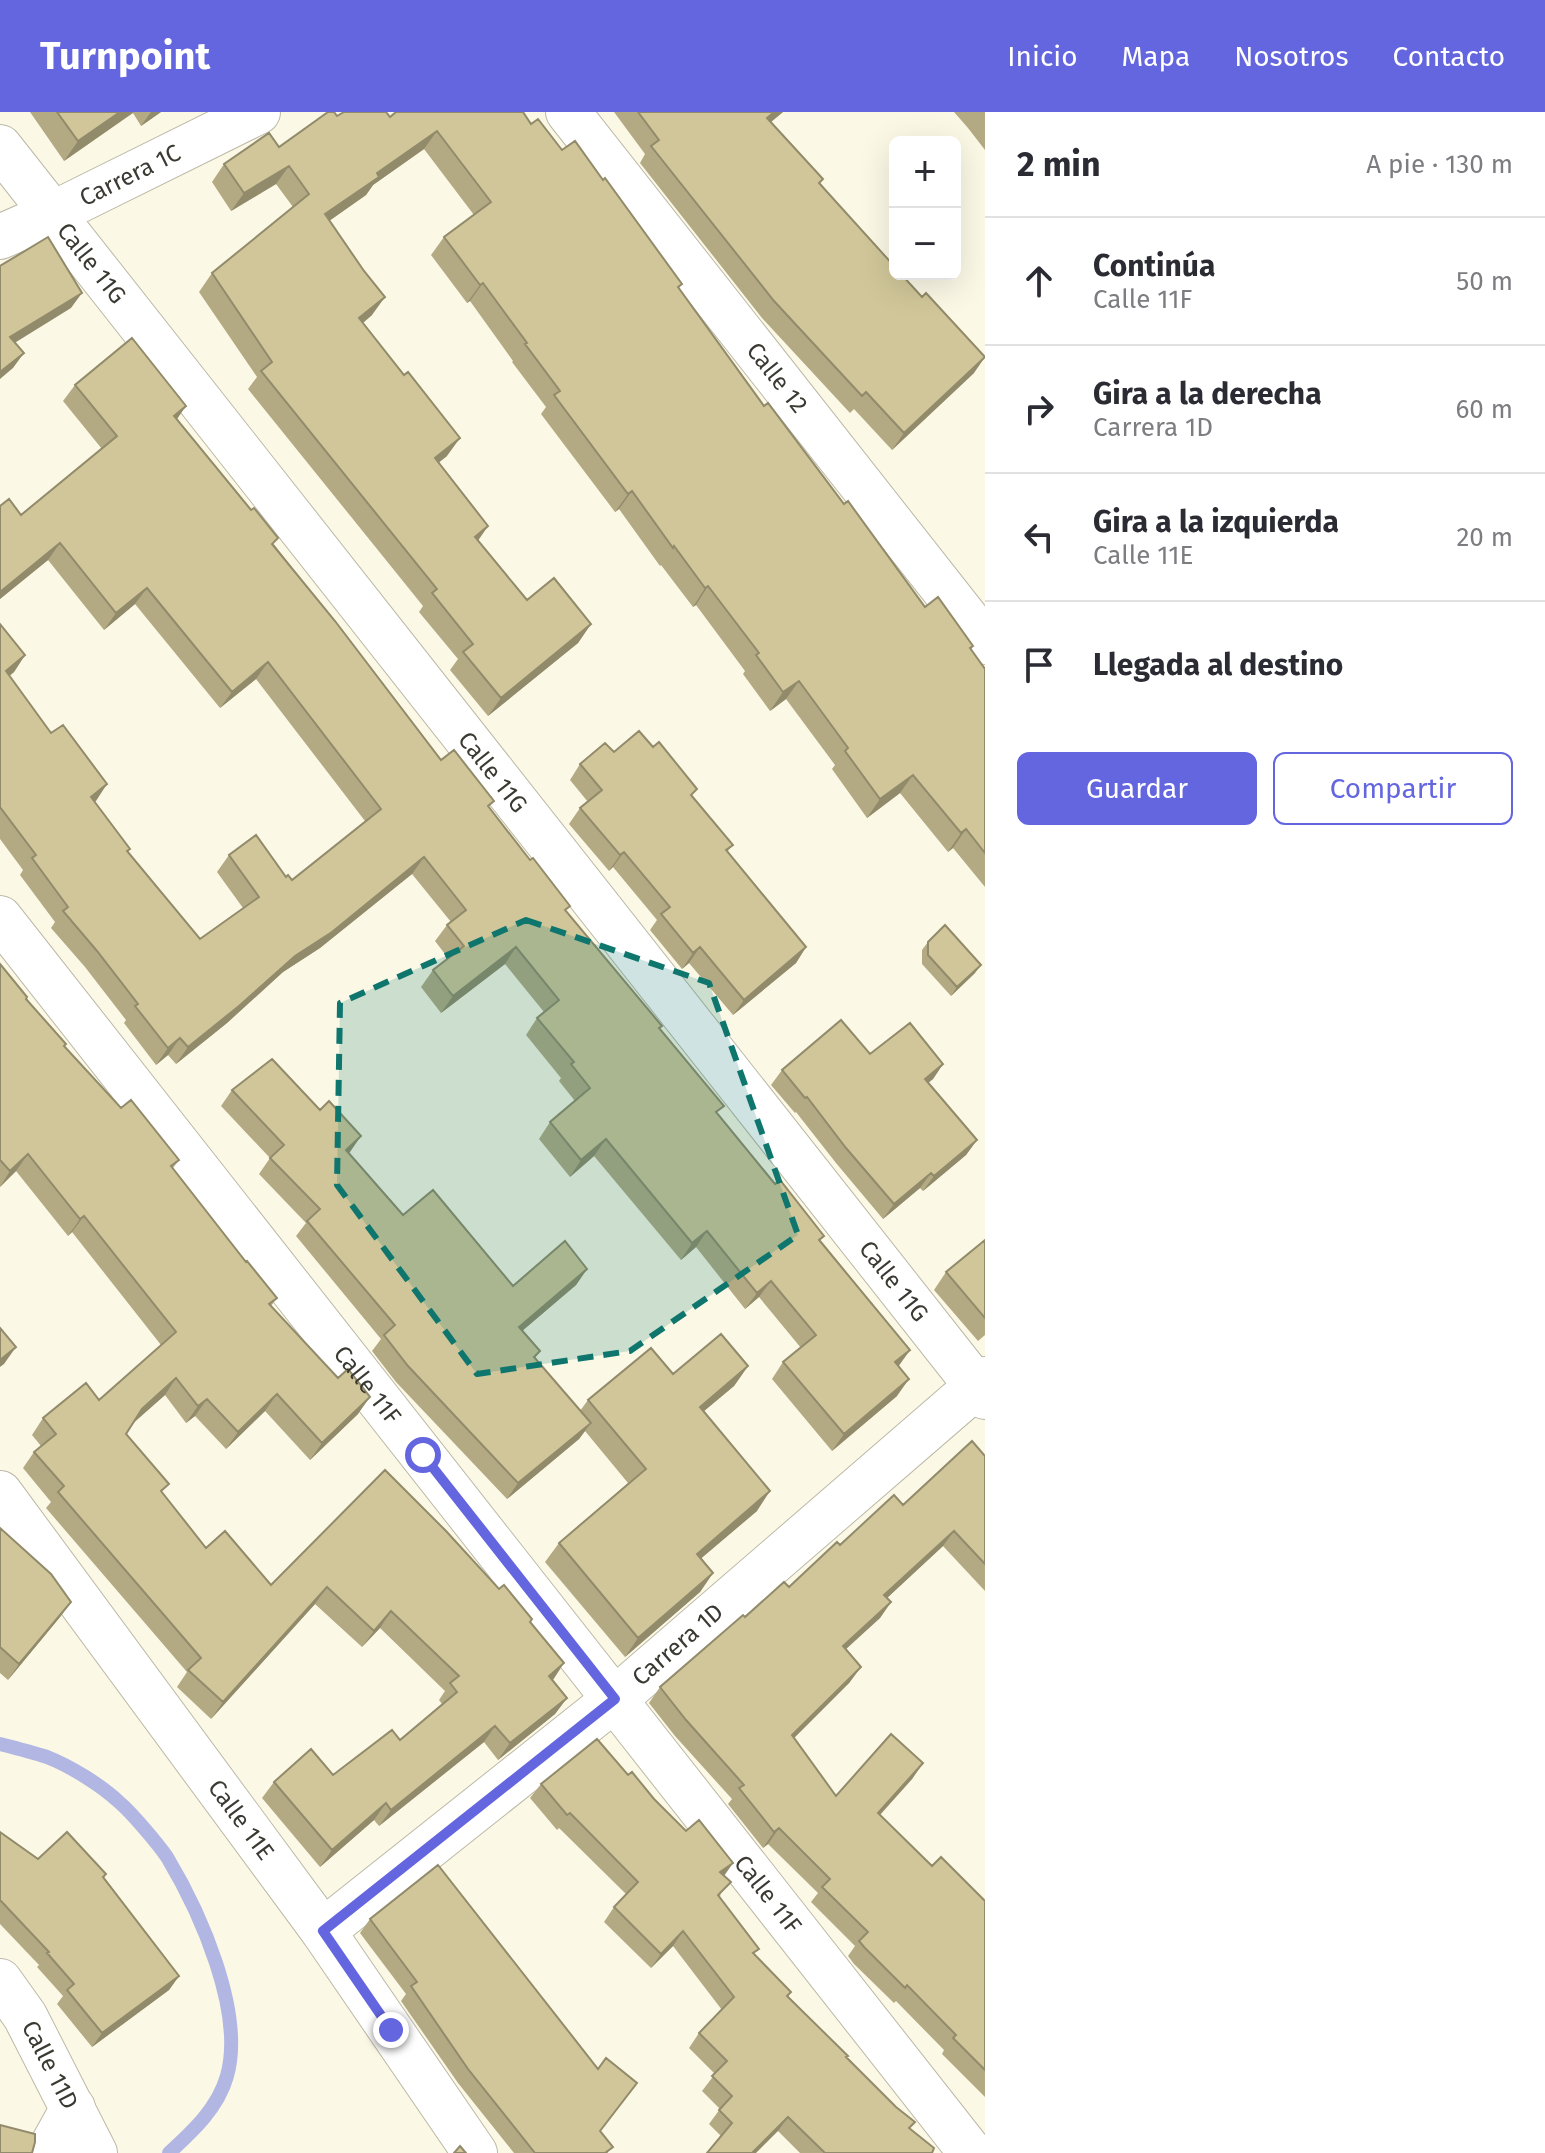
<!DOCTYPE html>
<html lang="es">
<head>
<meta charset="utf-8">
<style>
  body { margin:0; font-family:"Fira Sans",sans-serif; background:#f2f2f3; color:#2b2b33 }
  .controls { position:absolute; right:24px; top:24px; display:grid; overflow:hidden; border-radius:12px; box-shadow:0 8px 32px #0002 }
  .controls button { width:72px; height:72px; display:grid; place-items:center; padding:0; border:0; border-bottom:2px solid #e1e1e2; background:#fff; color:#2b2b33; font:40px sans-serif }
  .stop { position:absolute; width:24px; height:24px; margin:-18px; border:6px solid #6466df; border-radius:50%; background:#fff }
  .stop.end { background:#6466df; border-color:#fff; box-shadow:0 2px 8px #0008 }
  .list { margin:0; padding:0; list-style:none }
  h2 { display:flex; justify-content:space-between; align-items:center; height:104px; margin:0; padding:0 32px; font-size:34px }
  h2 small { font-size:26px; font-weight:400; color:#7c7c81 }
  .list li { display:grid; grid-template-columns:52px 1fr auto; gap:24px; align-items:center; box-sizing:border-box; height:128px; padding:0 32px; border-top:2px solid #e1e1e2 }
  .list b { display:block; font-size:30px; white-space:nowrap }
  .list p { margin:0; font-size:26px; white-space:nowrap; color:#7c7c81 }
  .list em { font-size:26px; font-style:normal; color:#7c7c81 }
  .actions { display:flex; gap:16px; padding:24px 32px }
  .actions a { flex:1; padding:18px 0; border:2px solid #6466df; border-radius:12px; text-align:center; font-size:28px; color:#6466df }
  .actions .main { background:#6466df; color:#fff }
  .icon { flex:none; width:44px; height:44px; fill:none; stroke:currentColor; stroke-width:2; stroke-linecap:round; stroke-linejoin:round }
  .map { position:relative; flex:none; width:985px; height:2041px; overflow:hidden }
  header { display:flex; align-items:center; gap:48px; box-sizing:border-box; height:112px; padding:0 40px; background:#6466df; color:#fff }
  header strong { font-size:38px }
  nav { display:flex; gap:44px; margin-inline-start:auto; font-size:28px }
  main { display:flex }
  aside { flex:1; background:#fff }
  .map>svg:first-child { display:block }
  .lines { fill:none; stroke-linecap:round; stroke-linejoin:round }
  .stream { stroke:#b1b7e2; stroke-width:14 }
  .street-casing { stroke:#bcb9a7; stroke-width:46 }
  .secondary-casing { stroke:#bcb9a7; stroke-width:46 }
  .street { stroke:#fff; stroke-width:44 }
  .secondary { stroke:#fff; stroke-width:44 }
  .wall { fill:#b3aa84 }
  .shaded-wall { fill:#928b6b }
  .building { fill:#d0c699; stroke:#928b6b; stroke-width:2 }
  .route { stroke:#6466df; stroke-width:10 }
  .marked { fill:#0f766e; fill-opacity:0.2; stroke:#0f766e; stroke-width:6; stroke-dasharray:16 10; stroke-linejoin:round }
  .labels { text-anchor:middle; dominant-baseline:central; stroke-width:8; stroke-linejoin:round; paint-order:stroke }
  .street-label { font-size:24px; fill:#3a3932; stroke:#fff }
</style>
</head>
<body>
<header>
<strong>Turnpoint</strong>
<nav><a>Inicio</a><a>Mapa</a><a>Nosotros</a><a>Contacto</a></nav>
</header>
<main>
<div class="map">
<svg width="985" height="2041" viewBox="0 0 985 2041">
  <rect width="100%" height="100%" fill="#fcf8e6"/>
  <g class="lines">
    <path class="stream" d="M0,1632C16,1636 32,1640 47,1645C70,1654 101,1673 119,1690C132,1701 158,1732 167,1745C200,1800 245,1900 227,1964C218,1996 193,2019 169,2041"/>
    <g class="street-casing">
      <g id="street">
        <path id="s1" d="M0,35L985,1285"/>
        <path id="s2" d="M0,125L52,102L258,0"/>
        <path id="s3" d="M0,806L971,2041"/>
        <path id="s4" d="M0,1381L323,1819L475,2041"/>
        <path id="s5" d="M323,1819L615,1587L985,1267"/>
        <path id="s6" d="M0,1869L25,1904L95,2041"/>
        <path d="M48,2041L73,1996"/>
      </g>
    </g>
    <g class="secondary-casing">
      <g id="secondary">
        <path id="s7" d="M568,0L985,530"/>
      </g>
    </g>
    <use href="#street" class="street"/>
    <use href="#secondary" class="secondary"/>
  </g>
  <path class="wall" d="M30,0H161L141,14L133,1L64,49Z
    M614,0H783L771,10L974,261L892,338L854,297L850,301L762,206L640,51L645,42Z
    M954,0H985V38L968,16Z
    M337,4L390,5L531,12L562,38L603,68L682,172L679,176L764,294L844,392L925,495L973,534L971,538L985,557V775L953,736L948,740L900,681L867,706L832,657L835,653L786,587L770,599L743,562L745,559L696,493L693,495L661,453L660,454L619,397L615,400L541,302L546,295L512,250L513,249L470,189L467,191L431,143L444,125L474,103L424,37L373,73L366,83L329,109L372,203L363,211L447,344L439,350L488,414L478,429L527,488L591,512L578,531L488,604L450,558L458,547L419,500L423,494L248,277L257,265L199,180L212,161L293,95L276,72L231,99L212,70L224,52L279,35Z
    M75,273L177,307L441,648L490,696L566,799L662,914L660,917L718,1002L910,1238L898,1254L897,1284L832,1339L772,1267L783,1250L801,1236L759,1185L745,1197L696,1135L681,1148L594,1044L570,1065L539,1027L550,1010L575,989L559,969L561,966L526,923L537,906L544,900L505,852L441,901L421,875L433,858L448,846L435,829L447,813L451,810L412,762L320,836L283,860L227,911L176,952L168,943L156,953L124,911L126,908L85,855L51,816L55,810L20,763L23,758L0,727V512L25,543L14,560L9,564L95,690L130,737L128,740L200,827L243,796L217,760L229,743L292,768L365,709L256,567L220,596L135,492L104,518L48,448L0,487V394L21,403L102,337L63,289Z
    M614,640L692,684L733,733L727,740L806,835L796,851L733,903L689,851L682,857L650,818L657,808L613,755L609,759L569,712L580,696L588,690L570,668L580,652Z
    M928,830L975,861L951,884L922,852V838Z
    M0,852L64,935L121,996L179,1048L173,1056L246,1150L277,1186L271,1194L358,1302L310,1348L265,1299L226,1337L195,1304L186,1311L165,1283L133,1311L126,1322L163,1381L206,1436L271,1473L499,1477L530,1510L553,1568L567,1586L555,1602L498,1648L484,1630L379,1714L374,1708L320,1755L262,1686L274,1670L333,1663L400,1628L442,1592L439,1588L445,1579L380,1516L362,1535L315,1492L211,1607L177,1575L187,1560L46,1396L51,1390L23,1356L34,1340L41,1334L32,1323L43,1306L99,1288L161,1233L72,1120L68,1124L16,1059L0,1075Z
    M870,942L943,952L933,967L928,971L977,1028L966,1043L923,1079L920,1076L883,1107L836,1051L796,1000L795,1001L771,973L782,958Z
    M232,978L348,1041L403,1103L513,1174L587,1157L576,1173L522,1219L540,1239L535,1246L580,1299L588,1288L673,1262L748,1254L734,1274L704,1299L757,1399L701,1446L713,1461L700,1480L625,1545L545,1450L559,1431L628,1371L585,1319L579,1327L507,1387L396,1270L372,1239L381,1227L296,1124L306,1111L259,1062L270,1046L221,994Z
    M985,1128V1223L978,1229L934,1178L946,1160Z
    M985,1344V1479L943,1434L887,1486L891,1490L880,1506L845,1537L850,1570L794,1626L836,1684L923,1651L912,1667L880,1703L932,1754L985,1789V1985L942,1942L944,1938L896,1889L894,1891L854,1852L848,1844L855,1834L811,1790L818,1781L768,1732L763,1736L728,1692L732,1687L675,1624L649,1591L660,1575L745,1505L789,1475L840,1433L903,1393Z
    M0,1416L71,1490L60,1505L8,1568L0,1561Z
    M628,1663L686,1719L733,1751L724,1764L720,1785L755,1843L791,1880L788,1884L847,1945L932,2041H800L778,2019L721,2024L709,2012L720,1997L702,1979L715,1962L689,1936L699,1921L722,1898L673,1834L651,1856L604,1810L614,1795L626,1782L559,1716L557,1718L530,1686L541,1672Z
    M0,1720L38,1747L104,1765L179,1864L169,1878L92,1935L57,1892L63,1884L37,1855L39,1853L0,1812Z
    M370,1807L598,1957L637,1971L600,2019L608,2041H514L458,1971L401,1889L406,1882L360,1821Z"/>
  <path class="shaded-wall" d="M120,0H134L64,49L78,29Z
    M151,0H161L141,14Z
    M774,0H783L755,23L767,6Z
    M437,19L424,37L373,73L366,83L312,121L325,102L377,61Z
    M289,54L276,72L231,99L244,81Z
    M483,171L470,189L467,191L480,173Z
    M82,181L71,196L0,240L10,225Z
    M385,185L372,203L346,225L359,206Z
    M24,241L13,256L0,267V260Z
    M985,245L974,261L892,338L904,321Z
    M186,294L175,310L174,304Z
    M460,326L447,344L422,364L435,346Z
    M632,379L619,397L615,400L628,382Z
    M488,414L475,432V425Z
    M60,431L48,448L0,487V480Z
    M708,474L696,493L693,495L705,476Z
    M147,476L135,492L104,518L116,501Z
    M591,512L578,531L488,604L501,586Z
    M25,543L14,560L0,572L6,559Z
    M268,550L256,567L220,596L232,580Z
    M799,569L786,587L770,599L783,580Z
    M913,663L900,681L867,706L880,687Z
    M107,672L96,689L79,701L91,685Z
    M966,717L953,736L948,740L961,721Z
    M624,740L613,755L609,759L620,743Z
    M424,745L412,762L320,836L283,860L227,911L176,952L188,935L295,844Z
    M516,835L505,852L441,901L453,884Z
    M700,835L689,851L682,857L693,841Z
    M806,835L796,851L733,903L744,888Z
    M981,853L975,861L951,884L957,875Z
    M180,926L168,943L156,953L168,936Z
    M943,952L933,967L914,982L925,967Z
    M361,1024L350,1040L335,1054L346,1038Z
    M606,1027L594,1044L570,1065L581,1048Z
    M977,1028L966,1043L923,1079L934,1064Z
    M28,1042L16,1059L0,1075L10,1059Z
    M931,1061L920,1076L883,1107L894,1092Z
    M84,1104L72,1120L68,1124L80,1107Z
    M707,1119L696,1135L681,1148L692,1131Z
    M587,1157L576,1173L508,1231L519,1215Z
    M771,1169L759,1185L745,1197L757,1181Z
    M16,1235L4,1252L0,1255V1248Z
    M910,1238L898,1255L895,1250Z
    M748,1254L734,1274L686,1314L700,1295Z
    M176,1266L165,1283L130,1314L142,1297Z
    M909,1267L897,1284L832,1339L844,1322Z
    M277,1282L265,1299L226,1337L238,1320Z
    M370,1285L358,1302L310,1348L322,1331Z
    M207,1287L195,1304L186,1311L198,1294Z
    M591,1311L579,1327L507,1387L518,1371Z
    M770,1379L757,1399L684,1461L697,1442Z
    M954,1419L943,1434L873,1499L884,1483Z
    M713,1461L700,1480L625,1545L638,1526Z
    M327,1475L315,1492L211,1607L223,1590Z
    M71,1490L60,1505L8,1568L19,1552Z
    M891,1490L880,1506L832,1550L843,1534Z
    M391,1499L380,1516L362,1535L374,1519Z
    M564,1551L553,1568L549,1564Z
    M861,1555L850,1570L781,1639L792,1623Z
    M567,1586L555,1602L498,1648L510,1631Z
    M495,1614L484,1630L379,1714L391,1698Z
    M923,1651L912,1667L867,1717L878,1701Z
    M386,1691L374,1708L320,1755L332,1738Z
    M779,1716L768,1732L763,1736L774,1720Z
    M733,1751L723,1765L720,1760Z
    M683,1819L673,1834L651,1856L661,1842Z
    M179,1864L169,1878L92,1935L102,1921Z
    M788,2005L778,2019L756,2041H752Z"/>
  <path class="building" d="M57,0H120L78,29Z
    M328,0H334L337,4L344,0H386L390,5L396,0H523L531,12L538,7L562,38L575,29L603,68L605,66L682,172L678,175L764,294L768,291L844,392L848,389L925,495L938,485L973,534L970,536L985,557V741L966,717L961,721L913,663L880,687L845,639L848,636L799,569L783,580L756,543L759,541L708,474L705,476L674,434L673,436L632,379L628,382L554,283L560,279L525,232L527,231L483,171L480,173L444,125L491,90L437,19L377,61L379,65L325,102L364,159L385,185L359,206L404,263L408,260L460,326L435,346L488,414L475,425L527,488L554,466L591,512L501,586L463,540L473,532L432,481L437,477L261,259L272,250L212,161L309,82L289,54L244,81L224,52L269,21L279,35Z
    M638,0H774L767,6L823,67L819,71L895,155V162H901L922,185L926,181L985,245L904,321L866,280L862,284L774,189L651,34L659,28Z
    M48,125L82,181L10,225L24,241L0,260V154Z
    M132,226L186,294L174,304L251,398L254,396L278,426L272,432L335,509L441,648L454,638L494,689L488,694L530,748L533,746L570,794L565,798L662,914L659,916L724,994L716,1000L775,1072L780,1068L824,1124L819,1128L910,1238L895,1250L909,1267L844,1322L783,1250L816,1223L771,1169L757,1181L707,1119L692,1131L606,1027L581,1048L550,1010L590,976L571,952L574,950L537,906L559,888L516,835L453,884L433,858L464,834L447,813L466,798L424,745L332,820L295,844L239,894L188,935L180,926L168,936L135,894L138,892L97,839L63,799L68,795L32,746L36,743L0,695V512L25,543L6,559L51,621L63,613L107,672L91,685L130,737L127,739L200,827L259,785L229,743L256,723L286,765L288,763L292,768L381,697L268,550L232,580L147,476L116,501L60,431L0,480V394L9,387L21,403L117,324L75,273Z
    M639,619L653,635L659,630L697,677L691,683L733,733L726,738L806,835L744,888L700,835L693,841L661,802L670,795L624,740L620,743L580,696L602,678L580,652L605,631L614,640Z
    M945,813L981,853L957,875L928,843V830Z
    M0,852L27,885L26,887L66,932L64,934L121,996L131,988L179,1048L171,1054L246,1150L247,1149L277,1186L269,1192L338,1266L348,1257L370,1285L322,1331L277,1282L238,1320L207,1287L198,1294L176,1266L142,1297L126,1322L169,1372L161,1379L206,1436L225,1419L271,1473L385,1358L446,1419L499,1477L504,1473L532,1507L530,1510L564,1551L549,1564L567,1586L510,1631L495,1614L391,1698L386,1691L332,1738L274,1670L311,1637L333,1663L392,1618L400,1628L457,1580L450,1571L459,1564L391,1499L374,1519L327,1475L223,1590L188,1558L201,1546L58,1380L64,1374L34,1340L56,1322L43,1306L86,1271L99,1288L176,1220L84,1104L80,1107L28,1042L10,1059L0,1048Z
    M841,908L870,942L910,911L943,952L925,967L977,1028L934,1064L931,1061L894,1092L846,1036L807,985L805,986L782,958Z
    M272,947L320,998L329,989L361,1024L346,1038L403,1103L433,1078L513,1174L565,1129L587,1157L519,1215L540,1239L534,1245L591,1311L518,1371L408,1254L384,1223L395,1213L307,1109L320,1097L270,1046L284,1033L232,978Z
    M985,1128V1206L946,1160Z
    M0,1216L16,1235L0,1248Z
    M721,1222L748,1254L700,1295L770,1379L697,1442L713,1461L638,1526L559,1431L646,1357L588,1288L651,1236L673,1262Z
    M972,1329L985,1344V1452L954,1419L884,1483L891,1490L843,1534L861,1555L792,1623L836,1684L891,1622L923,1651L878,1701L932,1754L941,1745L985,1789V1958L953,1926L956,1923L907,1873L905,1876L865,1836L859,1829L868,1820L822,1775L830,1767L779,1716L774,1720L739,1676L744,1673L686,1608L660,1575L743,1503L745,1505L784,1470L789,1475L837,1430L840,1433L894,1383L903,1393Z
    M0,1416L51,1462L71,1490L19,1552L0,1535Z
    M597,1627L628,1663L632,1660L654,1687L686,1719L699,1708L733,1751L720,1760L731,1770L718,1783L759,1837L753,1841L791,1880L787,1884L848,1944L846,1945L896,1995L915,2010L909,2016L934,2036L932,2041H825L788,2005L752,2041H707L732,2011L719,1998L732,1984L712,1964L727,1949L699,1921L734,1885L683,1819L661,1842L614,1795L638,1770L570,1701L567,1703L541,1672Z
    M0,1720L38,1747L67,1720L106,1762L103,1765L179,1864L102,1921L67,1878L74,1872L47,1841L49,1840L0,1788Z
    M438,1753L598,1957L606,1946L637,1971L600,2019L613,2035L605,2041H535L468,1957L411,1874L417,1870L370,1807Z
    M0,2013L35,2022V2030L32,2041H0Z
    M460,2034L466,2041H454Z"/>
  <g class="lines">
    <path class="route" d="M391,1918L323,1819L615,1587L423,1343"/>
  </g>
  <path class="marked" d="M526,808L709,871L798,1123L630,1239L477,1262L337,1073L340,891Z"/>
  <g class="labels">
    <g class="street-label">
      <text stroke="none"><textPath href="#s2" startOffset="144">Carrera 1C</textPath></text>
      <text stroke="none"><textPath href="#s1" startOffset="148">Calle 11G</textPath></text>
      <text stroke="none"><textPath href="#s7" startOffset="338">Calle 12</textPath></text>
      <text stroke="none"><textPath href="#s1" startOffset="796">Calle 11G</textPath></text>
      <text stroke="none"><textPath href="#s1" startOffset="1444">Calle 11G</textPath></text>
      <text stroke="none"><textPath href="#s3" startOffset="594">Calle 11F</textPath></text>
      <text stroke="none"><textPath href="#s5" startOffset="456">Carrera 1D</textPath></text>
      <text stroke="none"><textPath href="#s4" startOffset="406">Calle 11E</textPath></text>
      <text stroke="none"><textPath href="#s3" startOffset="1242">Calle 11F</textPath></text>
      <text stroke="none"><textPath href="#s6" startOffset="98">Calle 11D</textPath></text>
    </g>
  </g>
</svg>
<div class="controls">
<button>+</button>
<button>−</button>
</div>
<div class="stop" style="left:423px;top:1343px"></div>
<div class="stop end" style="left:391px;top:1918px"></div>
</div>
<aside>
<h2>2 min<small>A pie · 130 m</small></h2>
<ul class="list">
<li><svg class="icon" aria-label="ahead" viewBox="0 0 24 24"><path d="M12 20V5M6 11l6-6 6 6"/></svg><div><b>Continúa</b><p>Calle 11F</p></div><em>50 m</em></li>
<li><svg class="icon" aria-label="right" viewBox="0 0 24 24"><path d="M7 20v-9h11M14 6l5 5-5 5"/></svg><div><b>Gira a la derecha</b><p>Carrera 1D</p></div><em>60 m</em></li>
<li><svg class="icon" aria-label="left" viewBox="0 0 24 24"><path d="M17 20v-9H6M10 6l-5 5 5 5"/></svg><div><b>Gira a la izquierda</b><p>Calle 11E</p></div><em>20 m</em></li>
<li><svg class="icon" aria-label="arrive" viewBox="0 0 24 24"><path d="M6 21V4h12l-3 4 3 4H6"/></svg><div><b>Llegada al destino</b></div></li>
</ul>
<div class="actions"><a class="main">Guardar</a><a>Compartir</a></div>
</aside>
</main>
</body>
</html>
